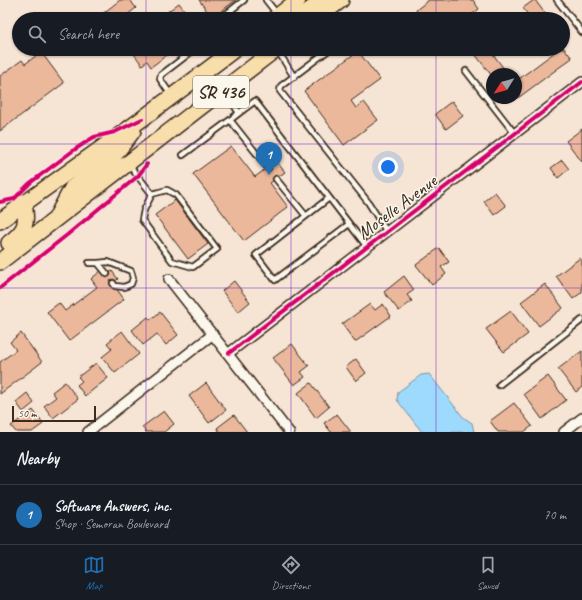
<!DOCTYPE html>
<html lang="en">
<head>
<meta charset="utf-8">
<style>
  body { margin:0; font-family:Caveat,sans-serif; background:#242831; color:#f1f3f6 }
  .compass { position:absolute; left:486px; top:68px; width:36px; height:36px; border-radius:50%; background:#171b24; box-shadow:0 1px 3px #0004; rotate:233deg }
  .scale { position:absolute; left:12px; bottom:10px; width:84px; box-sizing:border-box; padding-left:4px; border:2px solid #3b2a1e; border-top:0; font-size:11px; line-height:14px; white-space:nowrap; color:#3b2a1e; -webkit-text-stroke:3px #fbf7ec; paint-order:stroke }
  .you { position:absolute; left:388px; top:167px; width:14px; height:14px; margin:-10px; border:3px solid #fff; border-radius:50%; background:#1a73e8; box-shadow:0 0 0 6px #1a73e833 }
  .badge { display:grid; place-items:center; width:26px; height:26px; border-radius:50%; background:#1f6fb2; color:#fff; font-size:13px; font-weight:700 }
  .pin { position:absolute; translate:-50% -33px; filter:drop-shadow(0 1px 2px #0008) }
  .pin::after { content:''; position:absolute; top:21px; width:14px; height:12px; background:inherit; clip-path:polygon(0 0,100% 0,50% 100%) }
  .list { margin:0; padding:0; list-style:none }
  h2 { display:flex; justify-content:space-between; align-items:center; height:52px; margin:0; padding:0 16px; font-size:17px }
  h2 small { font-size:13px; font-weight:400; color:#9ea1a6 }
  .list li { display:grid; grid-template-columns:26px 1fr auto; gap:12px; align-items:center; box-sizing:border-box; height:60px; padding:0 16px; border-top:1px solid #363941 }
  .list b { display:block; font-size:15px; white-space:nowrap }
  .list p { margin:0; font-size:13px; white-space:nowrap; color:#9ea1a6 }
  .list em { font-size:13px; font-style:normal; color:#9ea1a6 }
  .icon { flex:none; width:22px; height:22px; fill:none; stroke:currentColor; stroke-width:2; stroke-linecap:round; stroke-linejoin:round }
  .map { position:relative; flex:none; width:582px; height:432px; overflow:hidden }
  .search { position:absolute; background:#171b24; box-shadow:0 1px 3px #0004; left:12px; right:12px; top:12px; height:44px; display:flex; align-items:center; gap:10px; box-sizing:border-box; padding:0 14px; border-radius:22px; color:#9ea1a6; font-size:15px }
  .sheet { height:112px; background:#171b24 }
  nav { display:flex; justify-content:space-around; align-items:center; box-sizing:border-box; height:56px; border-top:1px solid #363941; background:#171b24; font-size:11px; color:#9ea1a6 }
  nav a { display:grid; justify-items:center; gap:2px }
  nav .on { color:#1f6fb2 }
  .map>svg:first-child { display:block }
  .water { fill:#9ddafe; stroke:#7694a4 }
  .building { fill:#ebb89c; stroke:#3b2a1e }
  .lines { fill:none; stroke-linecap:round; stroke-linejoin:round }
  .lane-casing { stroke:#3b2a1e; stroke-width:8 }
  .street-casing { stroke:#3b2a1e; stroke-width:12 }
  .primary-casing { stroke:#3b2a1e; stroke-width:18 }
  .lane { stroke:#fbf7ec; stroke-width:4.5 }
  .street { stroke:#fbf7ec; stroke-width:9 }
  .primary { stroke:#f8deab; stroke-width:15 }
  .cycleway-casing { stroke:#fbf7ec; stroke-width:6 }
  .cycleway { stroke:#d6006c; stroke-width:4 }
  .grid { fill:none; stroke:#7b2cbf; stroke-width:1; stroke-opacity:0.55 }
  .labels { text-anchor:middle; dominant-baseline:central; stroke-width:3; stroke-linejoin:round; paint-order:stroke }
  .shield { fill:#fbf7ec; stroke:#75685c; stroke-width:1 }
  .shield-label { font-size:18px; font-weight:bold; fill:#3b2a1e }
  .street-label { font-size:19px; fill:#3b2a1e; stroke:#fbf7ec }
</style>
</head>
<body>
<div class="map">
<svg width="582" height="432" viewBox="0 0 582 432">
  <rect width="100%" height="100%" fill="#f6e4d4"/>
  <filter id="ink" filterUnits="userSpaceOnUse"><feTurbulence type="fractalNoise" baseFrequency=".025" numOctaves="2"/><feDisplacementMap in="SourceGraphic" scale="8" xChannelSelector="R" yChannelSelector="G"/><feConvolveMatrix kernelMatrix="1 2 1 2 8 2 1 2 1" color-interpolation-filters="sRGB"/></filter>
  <g filter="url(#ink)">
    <path class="water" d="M429,374L463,417L472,423L474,432H422L397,400L398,392L421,375Z"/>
    <path class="building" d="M120,0H130L136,8L122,19H104L101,15Z
      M199,0H236L212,18Z
      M429,0H473L479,9L466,19H422L416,10Z
      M534,0H535L549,19H531L523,8Z
      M179,3L191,19H158Z
      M563,47L572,58L518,98L516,95V81L559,49H563Z
      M134,49H175L151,67L147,61L142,65L132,51Z
      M471,49H489L508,74H492V76Z
      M358,51L380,80L351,101L356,108L364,102L378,120L344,145L304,91Z
      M41,52L64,83L0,131V76L22,60L25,64Z
      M452,101L463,116L446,129L435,114Z
      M582,129V162L566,141Z
      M231,146L255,177L276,161L285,172L270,183L288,207L244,241L193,174Z
      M562,160L569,169L558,178L551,168Z
      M495,192L506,206L494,215L484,201Z
      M175,200L208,244L188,259L155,215Z
      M439,248L449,262L441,267L446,274L432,285L416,265Z
      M580,258L582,261V292L573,299L556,276Z
      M102,270L106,275L112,271L118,279L112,283L124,299L69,341L47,312L59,303L65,311L97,287L91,279Z
      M404,276L414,290L407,295L412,301L399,311L384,292Z
      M234,281L250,302L238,312L222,291Z
      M545,284L563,308L539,326L521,302Z
      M370,304L375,310L383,304L391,316L355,342L342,324Z
      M511,311L528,334L504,352L486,329Z
      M160,312L178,335L166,345L157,334L143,345L132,330L148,317L150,320Z
      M122,331L139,354L115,373L102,357L112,349L107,343Z
      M21,333L42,362L0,394V362L16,350L10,342Z
      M292,344L309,366L301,372L305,377L294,385L273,358Z
      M582,351V387L576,392L558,369Z
      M356,359L366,373L356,381L346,367Z
      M96,363L108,378L85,396L77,385L82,381L78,377Z
      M548,376L566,400L542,419L524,394Z
      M65,382L78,399L53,418L44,406L56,397L52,392Z
      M206,383L226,410L209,423L189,396Z
      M311,383L329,407L316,418L298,393Z
      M27,393L34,403L23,412L16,402Z
      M514,403L532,426L524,432H498L490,421Z
      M33,410L43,424L32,432H16L11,426Z
      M164,411L174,424L164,432H146L142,427Z
      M337,414L351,432H331L324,423Z
      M234,415L247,432H220L217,428Z"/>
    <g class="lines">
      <g class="lane-casing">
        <path id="lane" d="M266,0L277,14
          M557,0L582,32
          M221,18L244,0
          M213,49L219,57
          M330,49L281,86L280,91L368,202L387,232
          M278,51L294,77
          M466,71L515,134
          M225,91L239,113L255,101L367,247
          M171,95L160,79L161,75L195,49
          M239,113L230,120L268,168
          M183,155L230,120
          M129,165L152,194
          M276,179L306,216
          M167,190L176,195L217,249L193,267L172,261L142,220L144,210L152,194Z
          M329,198L256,255L275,280L349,224
          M89,263H98
          M107,274L98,263L108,262L131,271L133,278L131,284L124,287L115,286L113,283
          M499,385L582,320"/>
      </g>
      <g class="street-casing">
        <path id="street" d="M169,279L289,432
          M229,353L582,82
          M88,432L213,334
          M564,432L582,418"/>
      </g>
      <g class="primary-casing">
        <path id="primary" d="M274,19L298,0
          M298,19L323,0
          M316,19L341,0
          M57,216L72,188L113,157L133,131
          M0,221L142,119L235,49
          M9,243C27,229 27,225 24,202
          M0,262L276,49"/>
      </g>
      <use href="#lane" class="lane"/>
      <use href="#street" class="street"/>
      <use href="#primary" class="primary"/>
      <g class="cycleway-casing">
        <path id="cycleway" d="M0,202L14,199L30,183L74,150L94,137L115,132L142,119
          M0,288L67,235L138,176L147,164
          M229,353L582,82"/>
      </g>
      <use href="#cycleway" class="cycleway"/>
    </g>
  </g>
  <path class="grid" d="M146,0V19M291,0V19M436,0V19M146,49V432M291,49V432M436,49V432M0,144H582M0,288H582"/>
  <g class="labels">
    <rect class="shield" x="193" y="76" width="56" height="32" rx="3"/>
    <g class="shield-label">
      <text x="221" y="92">SR 436</text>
    </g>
    <g class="street-label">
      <text transform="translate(397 207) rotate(-37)">Moselle Avenue</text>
    </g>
  </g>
</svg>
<svg class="compass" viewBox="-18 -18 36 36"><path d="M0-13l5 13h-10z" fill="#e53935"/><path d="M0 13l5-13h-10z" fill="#9ea1a6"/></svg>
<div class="scale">50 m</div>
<div class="you"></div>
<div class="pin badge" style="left:269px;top:175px">1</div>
<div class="search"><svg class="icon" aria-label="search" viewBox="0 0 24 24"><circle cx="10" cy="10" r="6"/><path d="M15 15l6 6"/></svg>Search here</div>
</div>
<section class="sheet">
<h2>Nearby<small></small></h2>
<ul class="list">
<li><span class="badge">1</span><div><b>Software Answers, inc.</b><p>Shop · Semoran Boulevard</p></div><em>70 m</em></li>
</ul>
</section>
<nav>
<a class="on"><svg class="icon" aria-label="map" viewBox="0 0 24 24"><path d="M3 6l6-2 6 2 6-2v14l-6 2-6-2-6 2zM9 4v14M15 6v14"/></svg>Map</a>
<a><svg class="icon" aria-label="directions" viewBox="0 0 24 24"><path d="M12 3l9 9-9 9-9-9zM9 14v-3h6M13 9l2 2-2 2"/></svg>Directions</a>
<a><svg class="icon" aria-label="saved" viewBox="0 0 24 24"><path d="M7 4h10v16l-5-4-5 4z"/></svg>Saved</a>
</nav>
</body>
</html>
